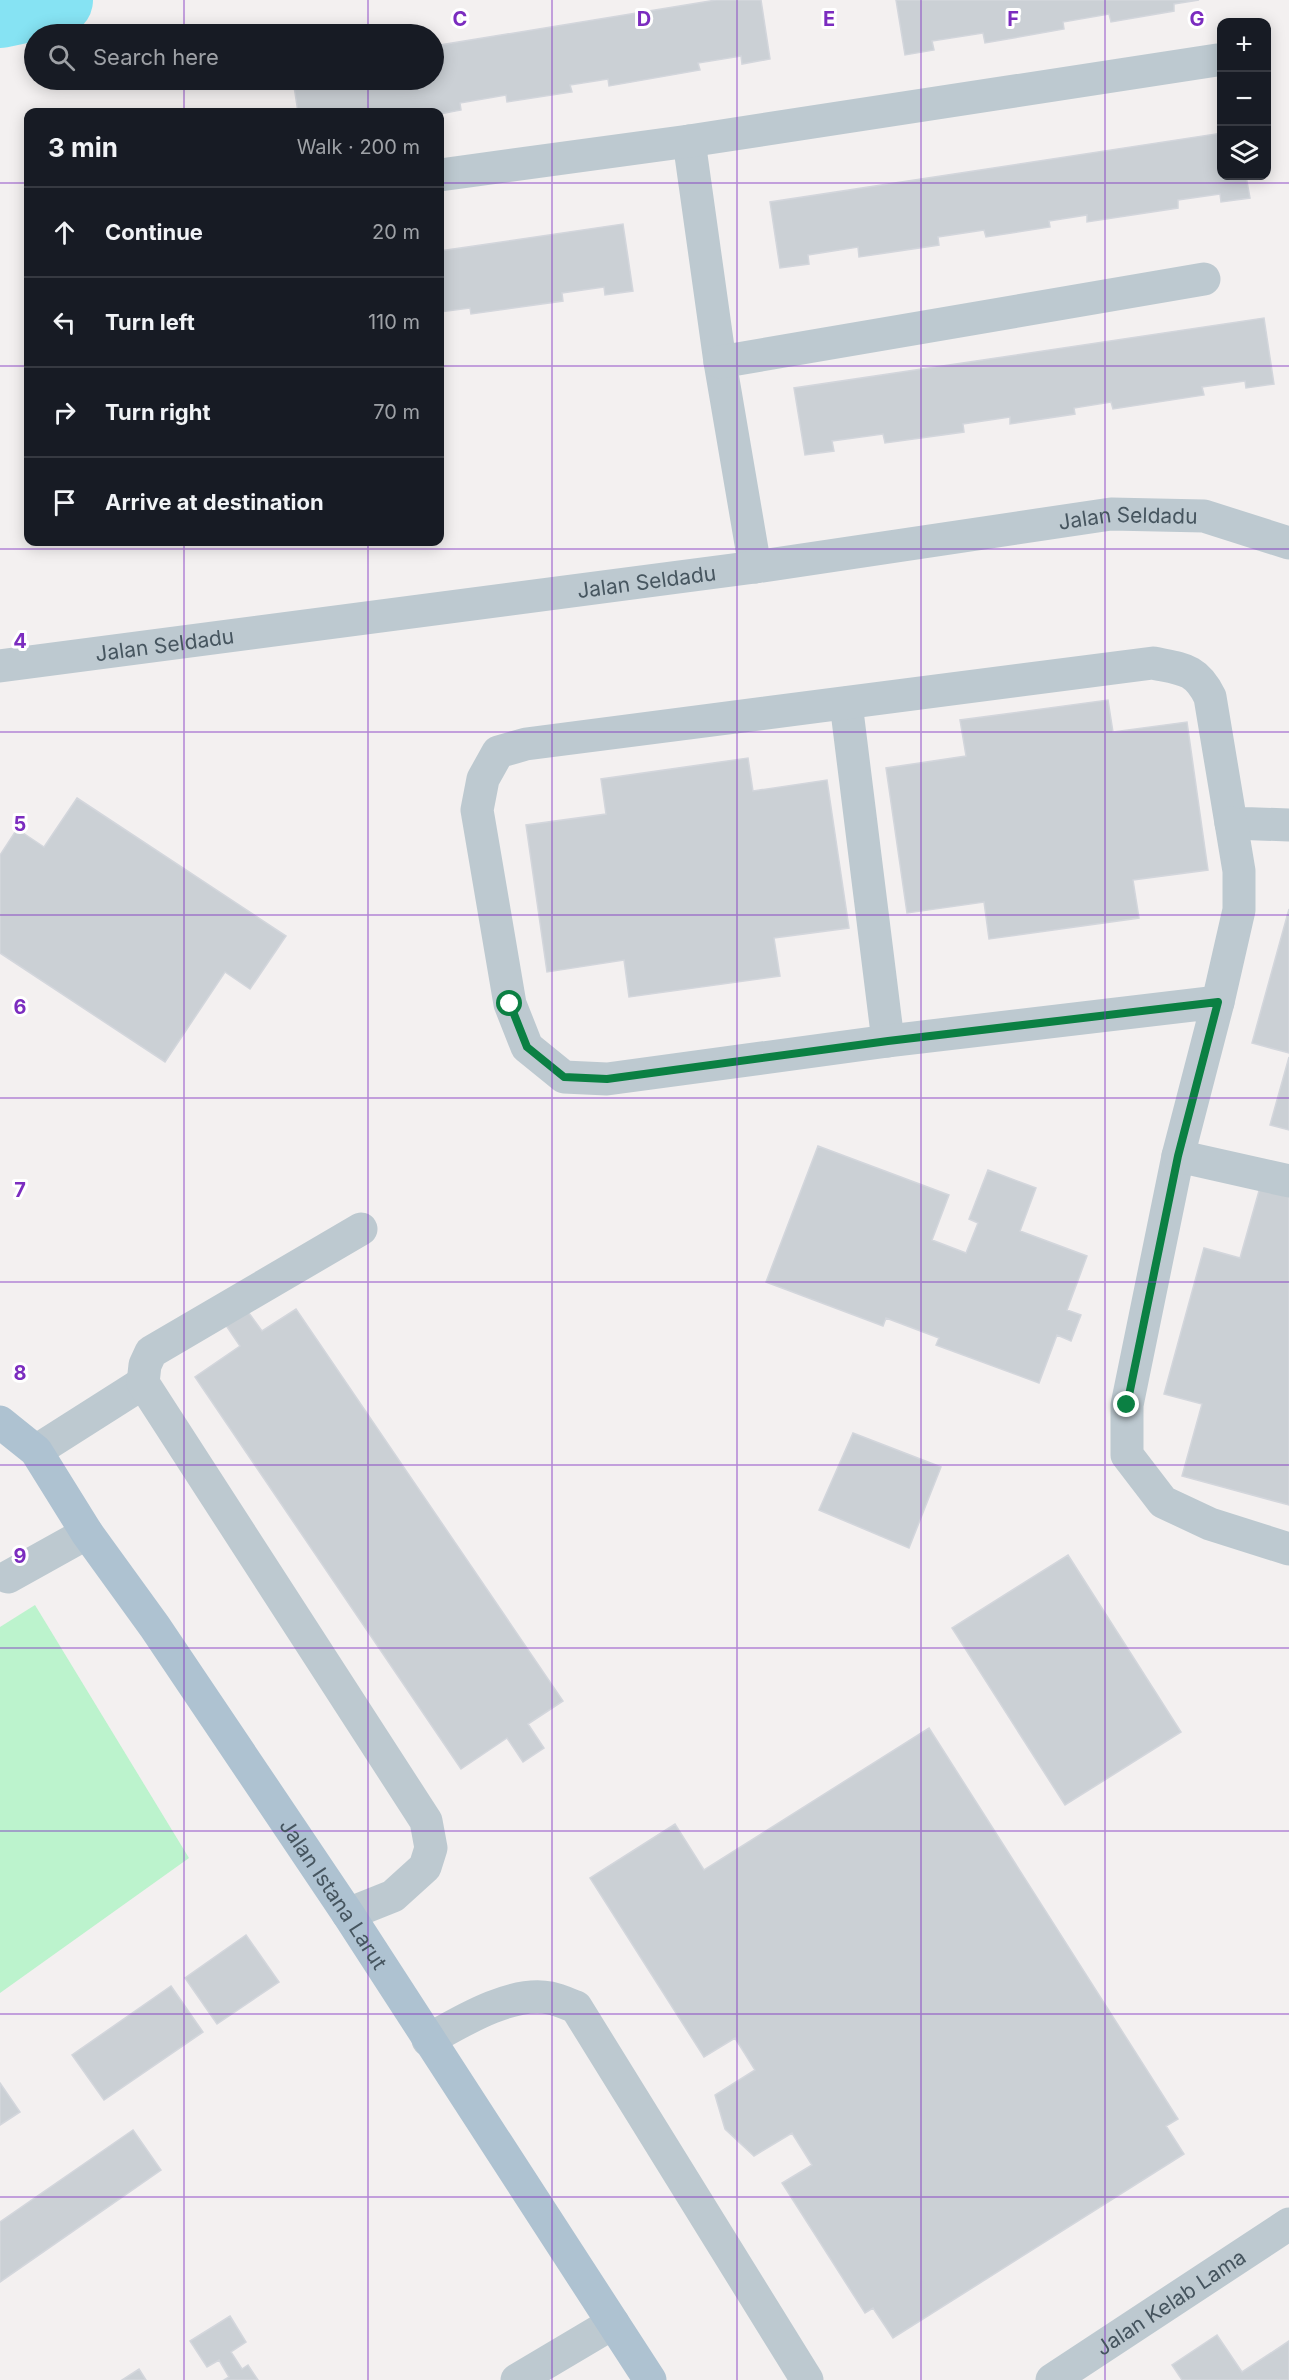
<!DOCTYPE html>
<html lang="en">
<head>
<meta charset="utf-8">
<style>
  body { margin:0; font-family:Inter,sans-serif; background:#20242c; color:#f1f3f6 }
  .controls { position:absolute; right:18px; top:18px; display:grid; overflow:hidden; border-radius:12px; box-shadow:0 3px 15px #0003 }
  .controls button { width:54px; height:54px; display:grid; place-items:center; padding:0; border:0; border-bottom:2px solid #363941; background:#171b24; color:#f1f3f6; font:30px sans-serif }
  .stop { position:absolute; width:18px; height:18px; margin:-14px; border:4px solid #0b8043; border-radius:50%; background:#fff }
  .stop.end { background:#0b8043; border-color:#fff; box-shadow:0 2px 6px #0008 }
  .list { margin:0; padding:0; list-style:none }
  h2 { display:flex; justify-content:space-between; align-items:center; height:78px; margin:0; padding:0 24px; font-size:26px }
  h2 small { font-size:20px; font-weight:400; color:#9ea1a6 }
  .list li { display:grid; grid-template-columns:39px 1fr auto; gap:18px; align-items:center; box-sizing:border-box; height:90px; padding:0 24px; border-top:2px solid #363941 }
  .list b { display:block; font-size:22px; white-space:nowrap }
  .list em { font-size:20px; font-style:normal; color:#9ea1a6 }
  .icon { flex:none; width:33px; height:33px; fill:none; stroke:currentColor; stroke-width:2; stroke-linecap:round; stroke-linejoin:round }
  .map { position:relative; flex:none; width:1289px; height:2380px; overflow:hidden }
  .search { position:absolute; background:#171b24; box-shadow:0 3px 15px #0003; left:24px; top:24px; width:420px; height:66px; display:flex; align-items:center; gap:15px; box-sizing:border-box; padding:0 21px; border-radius:33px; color:#9ea1a6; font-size:22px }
  .panel { position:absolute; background:#171b24; box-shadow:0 3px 15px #0003; left:24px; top:108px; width:420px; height:438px; border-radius:12px }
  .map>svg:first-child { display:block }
  .green { fill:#bcf3cd }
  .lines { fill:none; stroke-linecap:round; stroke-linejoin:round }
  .river { stroke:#86e3f3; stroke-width:72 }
  .building { fill:#cbd0d5; stroke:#d3d6dc; stroke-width:1.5 }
  .minor { stroke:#bdc9d0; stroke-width:33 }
  .major { stroke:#aec2d1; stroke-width:33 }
  .route { stroke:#0b8043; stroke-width:8 }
  .grid { fill:none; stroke:#7b2cbf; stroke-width:1.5; stroke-opacity:0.55 }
  .labels { text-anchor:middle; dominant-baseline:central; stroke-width:6; stroke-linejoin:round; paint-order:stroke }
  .street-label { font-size:21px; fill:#46555f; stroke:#fff }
  .grid-label { font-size:20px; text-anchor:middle; font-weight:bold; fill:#7b2cbf; stroke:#fff; stroke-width:6; stroke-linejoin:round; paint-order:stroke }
</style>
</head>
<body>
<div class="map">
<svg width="1289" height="2380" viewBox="0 0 1289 2380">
  <rect width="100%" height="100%" fill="#f3f0f0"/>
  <path class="green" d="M35,1605L189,1858L0,1993V1627Z"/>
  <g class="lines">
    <path class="river" d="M0,12L57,0"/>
  </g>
  <path class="building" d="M716,0H761L770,59L742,64L741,56L698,63L700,70L609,86L608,79L570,85L572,92L507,102L506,95L460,103L461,110L440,114L298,112L293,80H434V46Z
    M896,0H1199L1174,4V11L1111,22L1109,14L1063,22L1064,29L985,43L983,33L932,41L934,50L905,55Z
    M1222,133V176H1246L1250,198L1221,202L1220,194L1178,200V208L1087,222V215L1049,221L1050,227L986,237L984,230L938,237L939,245L859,257L858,247L808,255L809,264L780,268L770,202Z
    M623,224L633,291L605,295L604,287L562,293L563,301L471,314L470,308L440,312V251Z
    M1264,318L1274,384L1246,388L1245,381L1202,387L1204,395L1113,409L1111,402L1074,408L1075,414L1010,424V417L963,424L964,432L885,443L883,434L832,441L834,451L805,455L794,388Z
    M1108,700L1113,732L1187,722L1208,870L1133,880L1139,918L989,939L984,902L907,913L886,768L966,756L960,720Z
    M748,758L753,791L827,780L849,928L774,938L780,976L629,997L624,960L547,972L526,825L606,814L601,779Z
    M77,798L286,936L250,989L225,972L165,1062L0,953V855L17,829L44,847Z
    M1289,909V1053L1252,1043Z
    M1289,1057V1130L1270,1125Z
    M818,1146L949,1195L932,1240L966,1253L978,1223L969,1219L988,1170L1036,1188L1020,1231L1087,1256L1067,1310L1081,1315L1071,1341L1057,1335L1039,1383L936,1345L939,1338L886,1318L883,1326L766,1282Z
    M1261,1184L1289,1191V1505L1182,1476L1202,1404L1164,1394L1204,1248L1240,1258Z
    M246,1309L262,1331L296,1309L563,1701L528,1724L544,1748L523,1762L507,1738L461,1769L195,1377L240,1346L225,1324Z
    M853,1433L941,1467L909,1548L819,1510Z
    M1068,1555L1181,1732L1065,1805L952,1628Z
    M929,1728L1178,2119L1166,2126L1184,2154L893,2338L873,2308L865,2313L782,2183L812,2165L792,2133L754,2156L725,2129L715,2095L755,2070L735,2038L704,2057L590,1878L675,1824L704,1870Z
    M246,1935L279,1982L217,2024L185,1978Z
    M171,1986L203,2032L104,2100L72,2055Z
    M0,2083L20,2112L0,2125Z
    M133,2130L161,2170L0,2282V2222Z
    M230,2316L246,2342L231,2352L242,2369L248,2365L258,2380H224L229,2377L219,2360L207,2367L190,2341Z
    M1217,2335L1242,2372L1289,2341V2380H1182L1172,2365Z
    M139,2369L146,2380H122Z"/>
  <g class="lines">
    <g class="minor">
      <path d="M689,141L720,362L755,567"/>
      <path d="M440,175L689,141L1217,60"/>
      <path d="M720,362L1204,279"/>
      <path id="s1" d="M0,666L755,567L1111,514L1204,516L1289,543"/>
      <path d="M846,703L888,1041"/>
      <path d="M1289,825L1231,823L1210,697C1196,668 1182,669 1153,663L526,744L498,752L483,779L477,810L510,1004L527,1047L564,1077L607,1079L888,1041L1218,1002L1178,1156L1127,1405V1455L1163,1502L1210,1524L1289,1549"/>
      <path d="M1218,1002L1239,910V871L1231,823"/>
      <path d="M1178,1156L1289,1181"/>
      <path d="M36,1451L143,1383"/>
      <path d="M8,1577L87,1533"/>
      <path d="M348,1914L393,1896L425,1867L431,1848L426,1821L143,1383L145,1365L151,1352L361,1229"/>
      <path d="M428,2040C460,2022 512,1990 550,1998C559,2000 568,2004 576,2007L807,2380"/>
      <path d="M517,2380L613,2323"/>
      <path id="s2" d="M1052,2380L1289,2224"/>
    </g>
    <path class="major" id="s3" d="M0,1422L36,1451L87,1533L155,1627L348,1914L650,2380"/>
  </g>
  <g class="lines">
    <path class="route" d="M510,1004L527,1047L564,1077L607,1079L888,1041L1218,1002L1178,1156L1127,1405"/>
  </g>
  <path class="grid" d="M184,0V34M368,0V34M552,0V2380M737,0V2380M921,0V2380M1105,0V2380M184,80V112M368,80V112M0,183H28M440,183H1289M0,366H28M440,366H1289M184,542V2380M368,542V2380M0,549H1289M0,732H1289M0,915H1289M0,1098H1289M0,1282H1289M0,1465H1289M0,1648H1289M0,1831H1289M0,2014H1289M0,2197H1289"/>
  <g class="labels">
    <g class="street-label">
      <text stroke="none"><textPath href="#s1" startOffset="1138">Jalan Seldadu</textPath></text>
      <text stroke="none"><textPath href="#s1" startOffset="652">Jalan Seldadu</textPath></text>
      <text stroke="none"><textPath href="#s1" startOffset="166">Jalan Seldadu</textPath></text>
      <text stroke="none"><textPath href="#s3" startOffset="580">Jalan Istana Larut</textPath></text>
      <text stroke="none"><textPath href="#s2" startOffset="142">Jalan Kelab Lama</textPath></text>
    </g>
  </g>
  <g class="grid-label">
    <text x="460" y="26">C</text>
    <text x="644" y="26">D</text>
    <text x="829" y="26">E</text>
    <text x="1013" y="26">F</text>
    <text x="1197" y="26">G</text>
    <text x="20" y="648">4</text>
    <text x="20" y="831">5</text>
    <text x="20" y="1014">6</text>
    <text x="20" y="1197">7</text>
    <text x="20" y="1380">8</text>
    <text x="20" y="1563">9</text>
  </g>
</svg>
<div class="controls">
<button>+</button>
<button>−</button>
<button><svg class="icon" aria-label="layers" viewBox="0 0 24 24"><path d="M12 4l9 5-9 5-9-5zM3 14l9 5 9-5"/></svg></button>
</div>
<div class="stop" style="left:510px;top:1004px"></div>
<div class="stop end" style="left:1127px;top:1405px"></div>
<div class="search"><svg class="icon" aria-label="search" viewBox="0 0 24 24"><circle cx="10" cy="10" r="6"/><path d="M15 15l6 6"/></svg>Search here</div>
<section class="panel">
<h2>3 min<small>Walk · 200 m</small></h2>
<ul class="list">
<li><svg class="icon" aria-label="ahead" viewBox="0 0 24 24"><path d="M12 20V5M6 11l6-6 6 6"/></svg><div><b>Continue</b></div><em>20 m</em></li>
<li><svg class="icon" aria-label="left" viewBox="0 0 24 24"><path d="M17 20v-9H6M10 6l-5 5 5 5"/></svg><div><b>Turn left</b></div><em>110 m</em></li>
<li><svg class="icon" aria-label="right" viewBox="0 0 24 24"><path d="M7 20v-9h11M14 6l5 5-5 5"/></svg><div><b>Turn right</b></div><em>70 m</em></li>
<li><svg class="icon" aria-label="arrive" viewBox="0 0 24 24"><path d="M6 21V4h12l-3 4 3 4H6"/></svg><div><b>Arrive at destination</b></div></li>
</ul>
</section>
</div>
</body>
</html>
